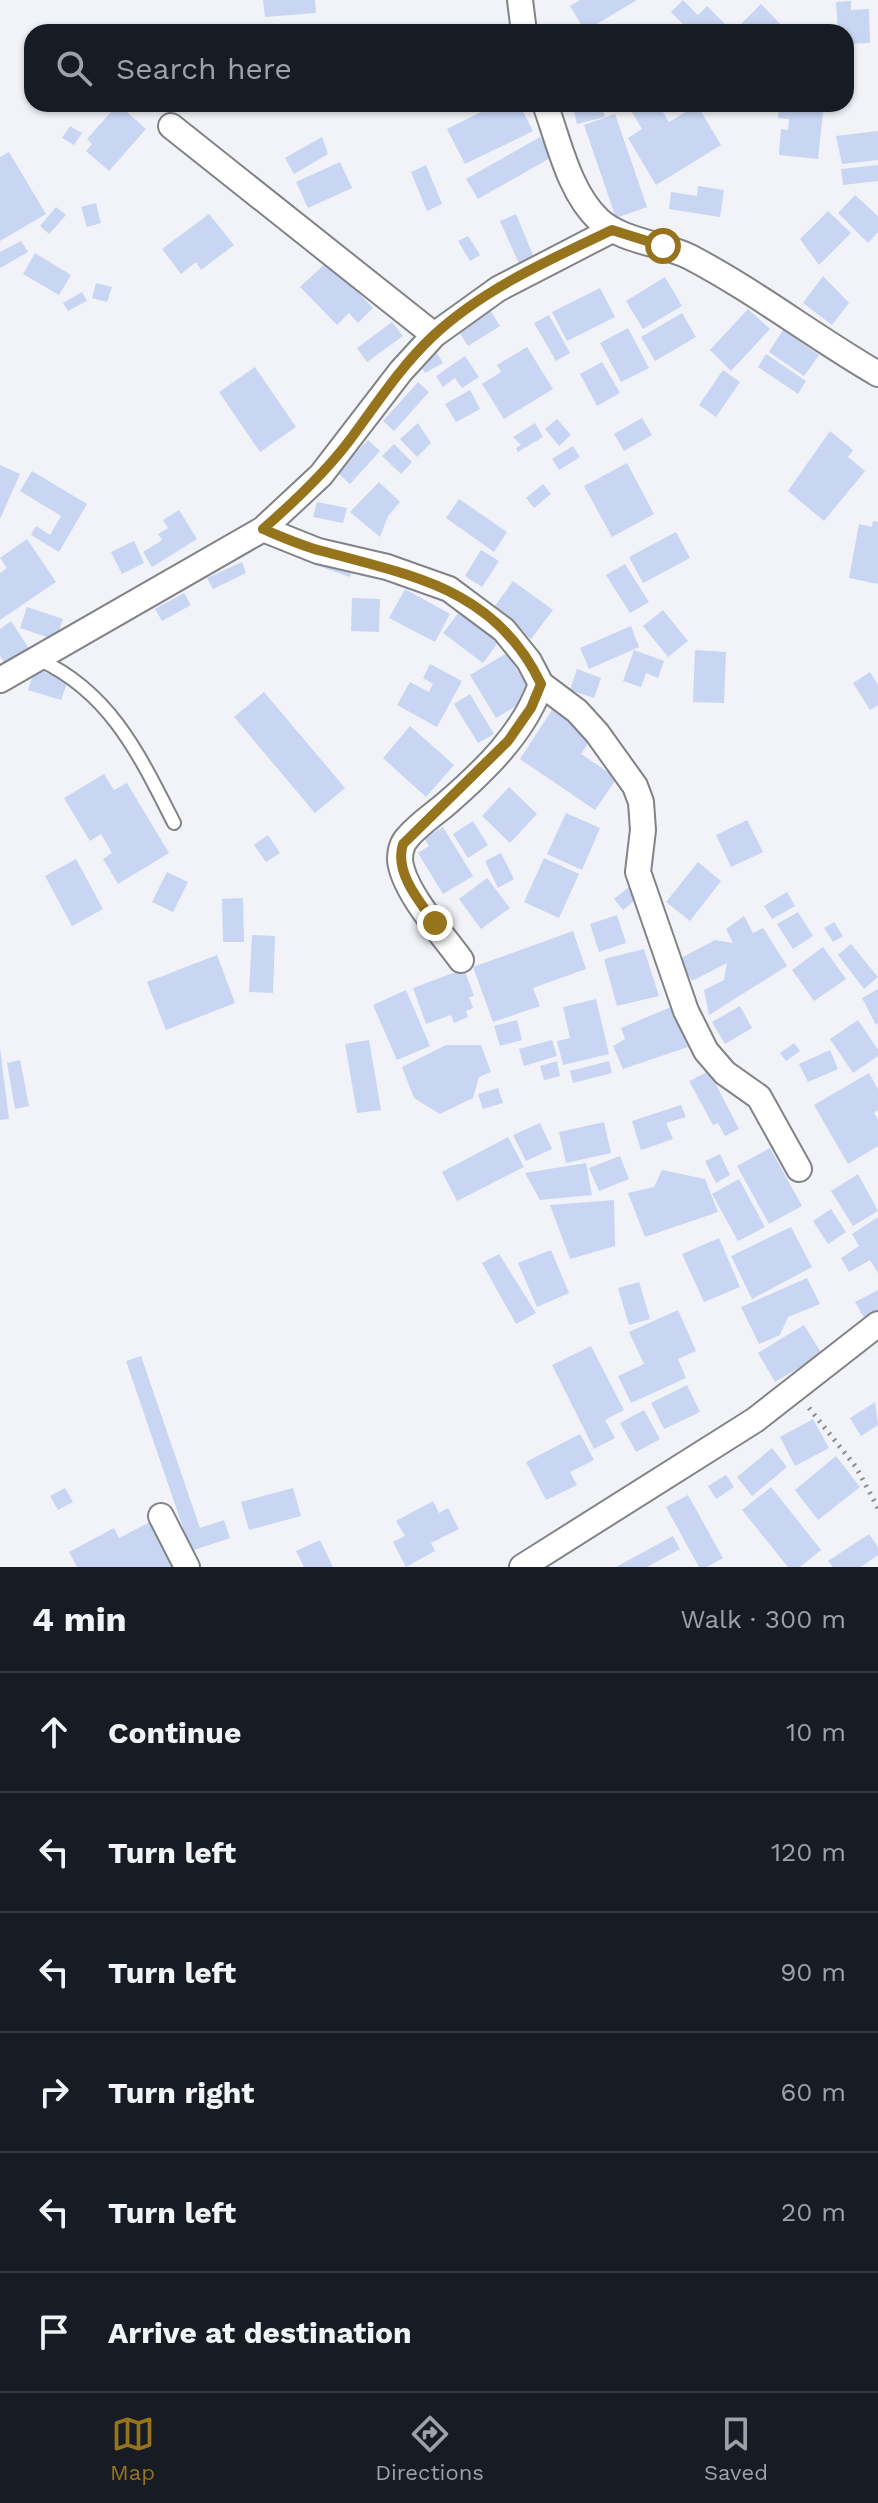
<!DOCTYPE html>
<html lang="en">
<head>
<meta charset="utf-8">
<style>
  body { margin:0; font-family:"Work Sans",sans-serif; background:#20242c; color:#f1f3f6 }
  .stop { position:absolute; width:24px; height:24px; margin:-18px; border:6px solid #96741d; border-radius:50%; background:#fff }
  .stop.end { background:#96741d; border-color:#fff; box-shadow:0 2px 8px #0008 }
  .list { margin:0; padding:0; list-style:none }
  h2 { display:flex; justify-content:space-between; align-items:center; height:104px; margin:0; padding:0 32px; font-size:34px }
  h2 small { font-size:26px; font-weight:400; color:#9ea1a6 }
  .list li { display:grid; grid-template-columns:52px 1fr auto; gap:24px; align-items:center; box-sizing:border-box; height:120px; padding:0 32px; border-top:2px solid #363941 }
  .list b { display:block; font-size:30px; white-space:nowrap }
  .list em { font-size:26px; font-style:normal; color:#9ea1a6 }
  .icon { flex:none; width:44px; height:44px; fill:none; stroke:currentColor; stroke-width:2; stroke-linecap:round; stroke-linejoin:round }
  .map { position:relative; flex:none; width:878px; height:1567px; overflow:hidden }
  .search { position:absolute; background:#171b24; box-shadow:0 2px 6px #0004; left:24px; right:24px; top:24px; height:88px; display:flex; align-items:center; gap:20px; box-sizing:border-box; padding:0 28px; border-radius:24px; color:#9ea1a6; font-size:30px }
  .sheet { height:824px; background:#171b24 }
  nav { display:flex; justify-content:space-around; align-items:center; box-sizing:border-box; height:112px; border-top:2px solid #363941; background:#171b24; font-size:22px; color:#9ea1a6 }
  nav a { display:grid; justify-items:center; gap:4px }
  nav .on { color:#96741d }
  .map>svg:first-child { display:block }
  .building { fill:#c8d6f3 }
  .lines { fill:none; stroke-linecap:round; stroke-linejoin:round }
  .service-casing { stroke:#818387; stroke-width:16 }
  .minor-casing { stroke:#818387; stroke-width:28 }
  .path { stroke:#8d8e91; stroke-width:5; stroke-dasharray:2 6; stroke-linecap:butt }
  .service { stroke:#fff; stroke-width:12 }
  .minor { stroke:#fff; stroke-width:24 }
  .route { stroke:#96741d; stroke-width:10 }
</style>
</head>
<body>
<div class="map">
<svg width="878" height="1567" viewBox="0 0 878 1567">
  <rect width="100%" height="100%" fill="#f1f3f8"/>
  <path class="building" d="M263,0H315L316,13L265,17Z
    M580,0H637L585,31L570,6Z
    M683,0L698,15L707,6L733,32H681L686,27L671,12Z
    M851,1V10L869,9L870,43L846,44V32H838L836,2Z
    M761,4L788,32H741L737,28Z
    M118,104L146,129L109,171L86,151L92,144L87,139Z
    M497,104H519L533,131L465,164L447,129Z
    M572,104H601L605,117L577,124Z
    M627,104H658L669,122L697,105L721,145L656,185L628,138L642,129Z
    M779,108L823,112L818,159L779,155L781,129L788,130L789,119L778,118Z
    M615,114L647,207L616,218L584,125Z
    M70,126L82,133L74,145L62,138Z
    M878,131V160L842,164L836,136Z
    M322,137L328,154L294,174L285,158Z
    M540,137L552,157L478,199L466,179Z
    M9,152L46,214L0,241V157Z
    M340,162L352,188L308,208L296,182Z
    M426,165L442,204L427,211L411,172Z
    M878,165V181L843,185L841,169Z
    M698,186L724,190L720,217L669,209L671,192L697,196Z
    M855,195L878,216V232L868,243L838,213Z
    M96,203L101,223L87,227L81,207Z
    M56,207L66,215L49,234L40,226Z
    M828,211L851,233L819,265L800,239Z
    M209,214L234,245L201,270L196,262L181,274L162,249Z
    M516,214L535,260L520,266L500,221Z
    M468,236L480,255L470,261L458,241Z
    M21,241L28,252L0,268V252Z
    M35,253L71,275L59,295L23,274Z
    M328,261L373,308L358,323L349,313L337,325L300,287Z
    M823,276L849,303L832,325L803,303Z
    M665,277L682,306L643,329L626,301Z
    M96,283L112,287L107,302L92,298Z
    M600,288L615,317L567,341L552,312Z
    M82,292L87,301L68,311L63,303Z
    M488,307L500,326L468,346L456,327Z
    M748,309L770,329L731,371L710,350Z
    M682,313L696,337L655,361L641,337Z
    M549,315L570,353L556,361L534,323Z
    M392,322L403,336L367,362L357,348Z
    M628,328L649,368L621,382L600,343Z
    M783,330L819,355L804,376L769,352Z
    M527,347L553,389L504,419L482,384L501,372L497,365Z
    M435,350L443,363L425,373L417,361Z
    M766,354L806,381L798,394L758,367Z
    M465,356L479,377L462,388L455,378L443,387L436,376Z
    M602,362L620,393L597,406L580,374Z
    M255,367L296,427L260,452L219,392Z
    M723,370L740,382L716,417L699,405Z
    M418,382L429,392L394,431L383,421Z
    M470,390L480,409L456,422L445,404Z
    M642,418L652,435L624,451L614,434Z
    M557,419L571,435L559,446L545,429Z
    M418,423L431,443L417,457L400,439Z
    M535,423L543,437L518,452L516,448L521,445L513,437Z
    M830,431L853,450L848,457L865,471L824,521L788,491Z
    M368,440L380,451L350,484L337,472Z
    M394,444L412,462L401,474L382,456Z
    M573,446L580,457L559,470L552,459Z
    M627,463L654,514L612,537L584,486Z
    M0,465L20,474L0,519Z
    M32,471L87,504L59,552L31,535L36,526L50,535L61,516L20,491Z
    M379,482L400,502L388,516L380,537L350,512Z
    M543,484L551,494L534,508L526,498Z
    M459,499L507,532L494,552L446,518Z
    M317,502L347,508L343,523L313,517Z
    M179,510L197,539L152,567L143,552L162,540L158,534L168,528L163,520Z
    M873,521L878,522V584L849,578L859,524L872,527Z
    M676,532L690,558L643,583L629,557Z
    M27,539L56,582L0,620V573L7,568L0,558Z
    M134,541L144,563L122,574L111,552Z
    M308,550L354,566L350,577L304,561Z
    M481,550L499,561L482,587L465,576Z
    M242,562L246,573L213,589L207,578Z
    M625,564L649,602L630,613L606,575Z
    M513,581L553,610L531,639L492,610Z
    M405,589L450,614L435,642L389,618Z
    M184,593L191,605L162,621L155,609Z
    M352,598L380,599L379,632L351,631Z
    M27,607L63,619L56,640L20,628Z
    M462,608L502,637L483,663L443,633Z
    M663,610L688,641L668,657L643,626Z
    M11,621L31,652L7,667L0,656V629Z
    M631,626L639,647L589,669L580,648Z
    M634,650L664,661L658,678L646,673L641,687L623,681Z
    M695,650L726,652L724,703L693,702Z
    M507,653L533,696L496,718L470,675Z
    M430,664L462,681L437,727L397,705L410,682L429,692L433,684L423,678Z
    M35,669L68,680L61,700L28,690Z
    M577,669L601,678L594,698L570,690Z
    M870,672L878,685V705L870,710L853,683Z
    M264,692L345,788L315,813L234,717Z
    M470,694L494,734L478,743L454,704Z
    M552,710L592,737L581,754L617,778L595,810L520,759Z
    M410,726L454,765L426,797L383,758Z
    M104,774L114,790L127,783L169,853L118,884L103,859L112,853L101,834L90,841L64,798Z
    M509,787L537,814L510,843L482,816Z
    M566,813L600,828L582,870L547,854Z
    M747,820L763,852L731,867L716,835Z
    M473,821L488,845L468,858L453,834Z
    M443,827L473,876L443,894L418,853L429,846L424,838Z
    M268,835L280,853L266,862L254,845Z
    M501,853L514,879L498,888L485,861Z
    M544,858L579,874L559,918L524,902Z
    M76,859L103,909L72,926L45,876Z
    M698,862L721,881L690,921L666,902Z
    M167,872L188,882L173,912L152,902Z
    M487,878L510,908L481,929L459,899Z
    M630,886L639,897L623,910L614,899Z
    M787,892L795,906L772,919L764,906Z
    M243,898L244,942H223L222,899Z
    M798,912L813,936L793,949L777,924Z
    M617,915L626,943L599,952L590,924Z
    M744,916L753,933L763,928L787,966L709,1015L704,990L724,980L727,963L692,981L679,959L715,940L733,943L726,929Z
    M834,922L843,936L833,942L824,928Z
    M573,931L586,969L533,988L540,1006L493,1022L473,967Z
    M252,935L275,936L273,993L249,992Z
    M851,944L878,977L864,989L838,955Z
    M823,947L846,979L814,1001L792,970Z
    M644,949L659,996L617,1006L604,959Z
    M217,955L235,1003L166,1030L147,982Z
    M464,969L474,996L469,997L473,1008L466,1011L468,1017L454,1023L451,1015L426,1024L413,988Z
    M878,989V1023L876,1025L862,998Z
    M406,990L430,1046L397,1060L373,1005Z
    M596,999L609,1054L563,1065L557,1041L570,1038L563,1007Z
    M740,1006L752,1028L725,1044L712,1022Z
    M671,1007L688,1047L623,1069L613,1046L625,1039L621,1028Z
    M517,1020L522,1040L500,1046L494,1026Z
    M858,1020L878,1050V1056L853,1073L830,1039Z
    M369,1040L381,1110L357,1113L345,1044Z
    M552,1040L557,1056L524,1066L519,1049Z
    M794,1043L800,1051L786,1061L780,1053Z
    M446,1045H481L491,1072L479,1077L473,1098L440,1114L414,1098L402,1067Z
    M0,1048L9,1119L0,1120Z
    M830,1050L838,1069L808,1082L799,1064Z
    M20,1060L29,1106L15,1109L7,1063Z
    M557,1061L560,1076L544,1080L540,1066Z
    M609,1061L612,1073L573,1083L570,1071Z
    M709,1071L739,1129L725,1136L718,1123L713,1125L689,1081Z
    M869,1073L878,1089V1110L874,1113L878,1120V1146L848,1164L814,1105Z
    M498,1088L503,1103L483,1109L478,1094Z
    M681,1105L686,1117L666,1123L673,1139L641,1150L632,1121Z
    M604,1122L611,1153L566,1163L559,1132Z
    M540,1123L552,1149L526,1161L513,1135Z
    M508,1137L524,1167L457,1201L442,1172Z
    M770,1148L802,1206L769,1224L737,1166Z
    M720,1154L730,1175L716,1183L705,1161Z
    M620,1156L629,1179L599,1191L589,1168Z
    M586,1163L592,1195L540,1200L525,1173Z
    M662,1170L705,1179L718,1212L645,1237L628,1193L654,1187Z
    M858,1174L878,1211L853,1226L831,1191Z
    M739,1179L765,1227L738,1241L712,1194Z
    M614,1200L615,1246L570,1259L550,1205Z
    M831,1209L846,1232L828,1244L813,1221Z
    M878,1217V1273L870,1260L849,1272L841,1258L859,1246L852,1234Z
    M791,1227L812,1267L752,1299L731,1256Z
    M719,1238L740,1287L704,1302L682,1254Z
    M551,1250L569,1293L537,1307L518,1263Z
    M499,1254L536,1313L516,1324L482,1263Z
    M807,1278L820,1304L788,1317L780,1335L759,1344L741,1307Z
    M639,1282L650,1319L629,1325L618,1288Z
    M878,1290V1315L866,1321L855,1302Z
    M678,1310L696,1351L678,1359L686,1378L631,1403L618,1376L644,1364L629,1332Z
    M804,1325L822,1354L775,1382L758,1353Z
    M591,1346L624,1410L605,1420L615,1438L594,1449L552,1365Z
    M141,1356L200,1528L224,1520L230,1538L191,1551L126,1361Z
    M687,1385L700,1412L664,1429L651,1403Z
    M875,1402L878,1425L861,1436L850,1418Z
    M644,1410L660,1439L636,1452L620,1423Z
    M813,1419L829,1448L795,1466L780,1437Z
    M580,1434L594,1460L570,1472L577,1485L546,1500L526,1462Z
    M772,1448L787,1467L752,1496L737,1477Z
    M836,1456L860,1487L818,1520L795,1490Z
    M726,1475L734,1487L716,1499L708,1486Z
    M771,1487L821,1550L800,1567H788L742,1510Z
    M65,1488L73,1502L58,1510L50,1496Z
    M293,1488L301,1516L249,1530L241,1502Z
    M688,1495L723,1558L707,1567H699L666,1507Z
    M433,1501L439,1513L448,1508L459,1529L431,1543L435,1551L406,1567L393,1542L405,1536L396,1521Z
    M150,1522L174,1567H77L69,1552L114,1528L119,1538Z
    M869,1534L878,1547V1555L861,1567H833L828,1561Z
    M673,1536L680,1549L647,1567H616Z
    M320,1540L333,1567H304L296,1551Z"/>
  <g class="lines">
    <g class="service-casing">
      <path id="service" d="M40,660C111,693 140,756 174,823"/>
    </g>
    <g class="minor-casing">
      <path id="minor" d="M520,0L524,32
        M545,104C559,142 569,192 599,220C623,242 662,243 690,257C755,291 814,337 878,374
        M171,126L434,335
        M263,529L318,551L387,567L449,589L504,630L529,661L541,684L577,711L597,733L635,786L641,802L643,830L638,872L686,1011L706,1051L725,1073L759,1097L799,1169
        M0,680L263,529L321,475L401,371L434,335L498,289L612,230
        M461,960C443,935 403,891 400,860C400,851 402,843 408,837C418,825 433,815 446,804C484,771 524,733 541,684
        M161,1516L187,1567
        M522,1567L755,1420L878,1324"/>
    </g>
    <path class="path" d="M809,1408L856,1467L878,1508"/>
    <use href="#service" class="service"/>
    <use href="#minor" class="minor"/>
  </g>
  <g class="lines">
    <path class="route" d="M435,923C419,901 394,872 403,844L508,741L531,708L541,684C496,589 413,576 322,551C302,546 282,537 263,529C294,502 324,474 349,441C376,405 400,367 433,336C483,289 551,259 612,230L663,246"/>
  </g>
</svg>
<div class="stop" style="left:663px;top:246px"></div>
<div class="stop end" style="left:435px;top:923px"></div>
<div class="search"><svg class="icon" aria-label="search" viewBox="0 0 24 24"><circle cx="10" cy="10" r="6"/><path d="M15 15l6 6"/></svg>Search here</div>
</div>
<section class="sheet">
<h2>4 min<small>Walk · 300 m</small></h2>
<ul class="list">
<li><svg class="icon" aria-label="ahead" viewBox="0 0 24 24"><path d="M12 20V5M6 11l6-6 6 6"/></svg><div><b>Continue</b></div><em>10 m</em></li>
<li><svg class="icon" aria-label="left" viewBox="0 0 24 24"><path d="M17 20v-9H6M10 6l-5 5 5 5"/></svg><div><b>Turn left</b></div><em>120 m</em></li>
<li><svg class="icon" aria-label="left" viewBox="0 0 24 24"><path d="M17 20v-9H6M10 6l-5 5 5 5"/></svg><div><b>Turn left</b></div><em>90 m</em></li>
<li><svg class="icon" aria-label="right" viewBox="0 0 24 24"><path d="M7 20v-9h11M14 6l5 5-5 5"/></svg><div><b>Turn right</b></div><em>60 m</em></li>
<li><svg class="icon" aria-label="left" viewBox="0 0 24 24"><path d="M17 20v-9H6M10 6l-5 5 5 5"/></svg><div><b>Turn left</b></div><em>20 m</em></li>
<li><svg class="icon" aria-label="arrive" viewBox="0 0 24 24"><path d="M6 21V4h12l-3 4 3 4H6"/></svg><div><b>Arrive at destination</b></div></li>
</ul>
</section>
<nav>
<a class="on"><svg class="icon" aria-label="map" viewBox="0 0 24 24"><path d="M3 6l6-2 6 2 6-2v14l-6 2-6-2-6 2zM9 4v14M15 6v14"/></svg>Map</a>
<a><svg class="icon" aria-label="directions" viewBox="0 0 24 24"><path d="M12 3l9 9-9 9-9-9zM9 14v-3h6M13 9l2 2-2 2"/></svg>Directions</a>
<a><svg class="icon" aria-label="saved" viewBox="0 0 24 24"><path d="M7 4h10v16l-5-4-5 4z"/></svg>Saved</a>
</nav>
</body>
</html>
